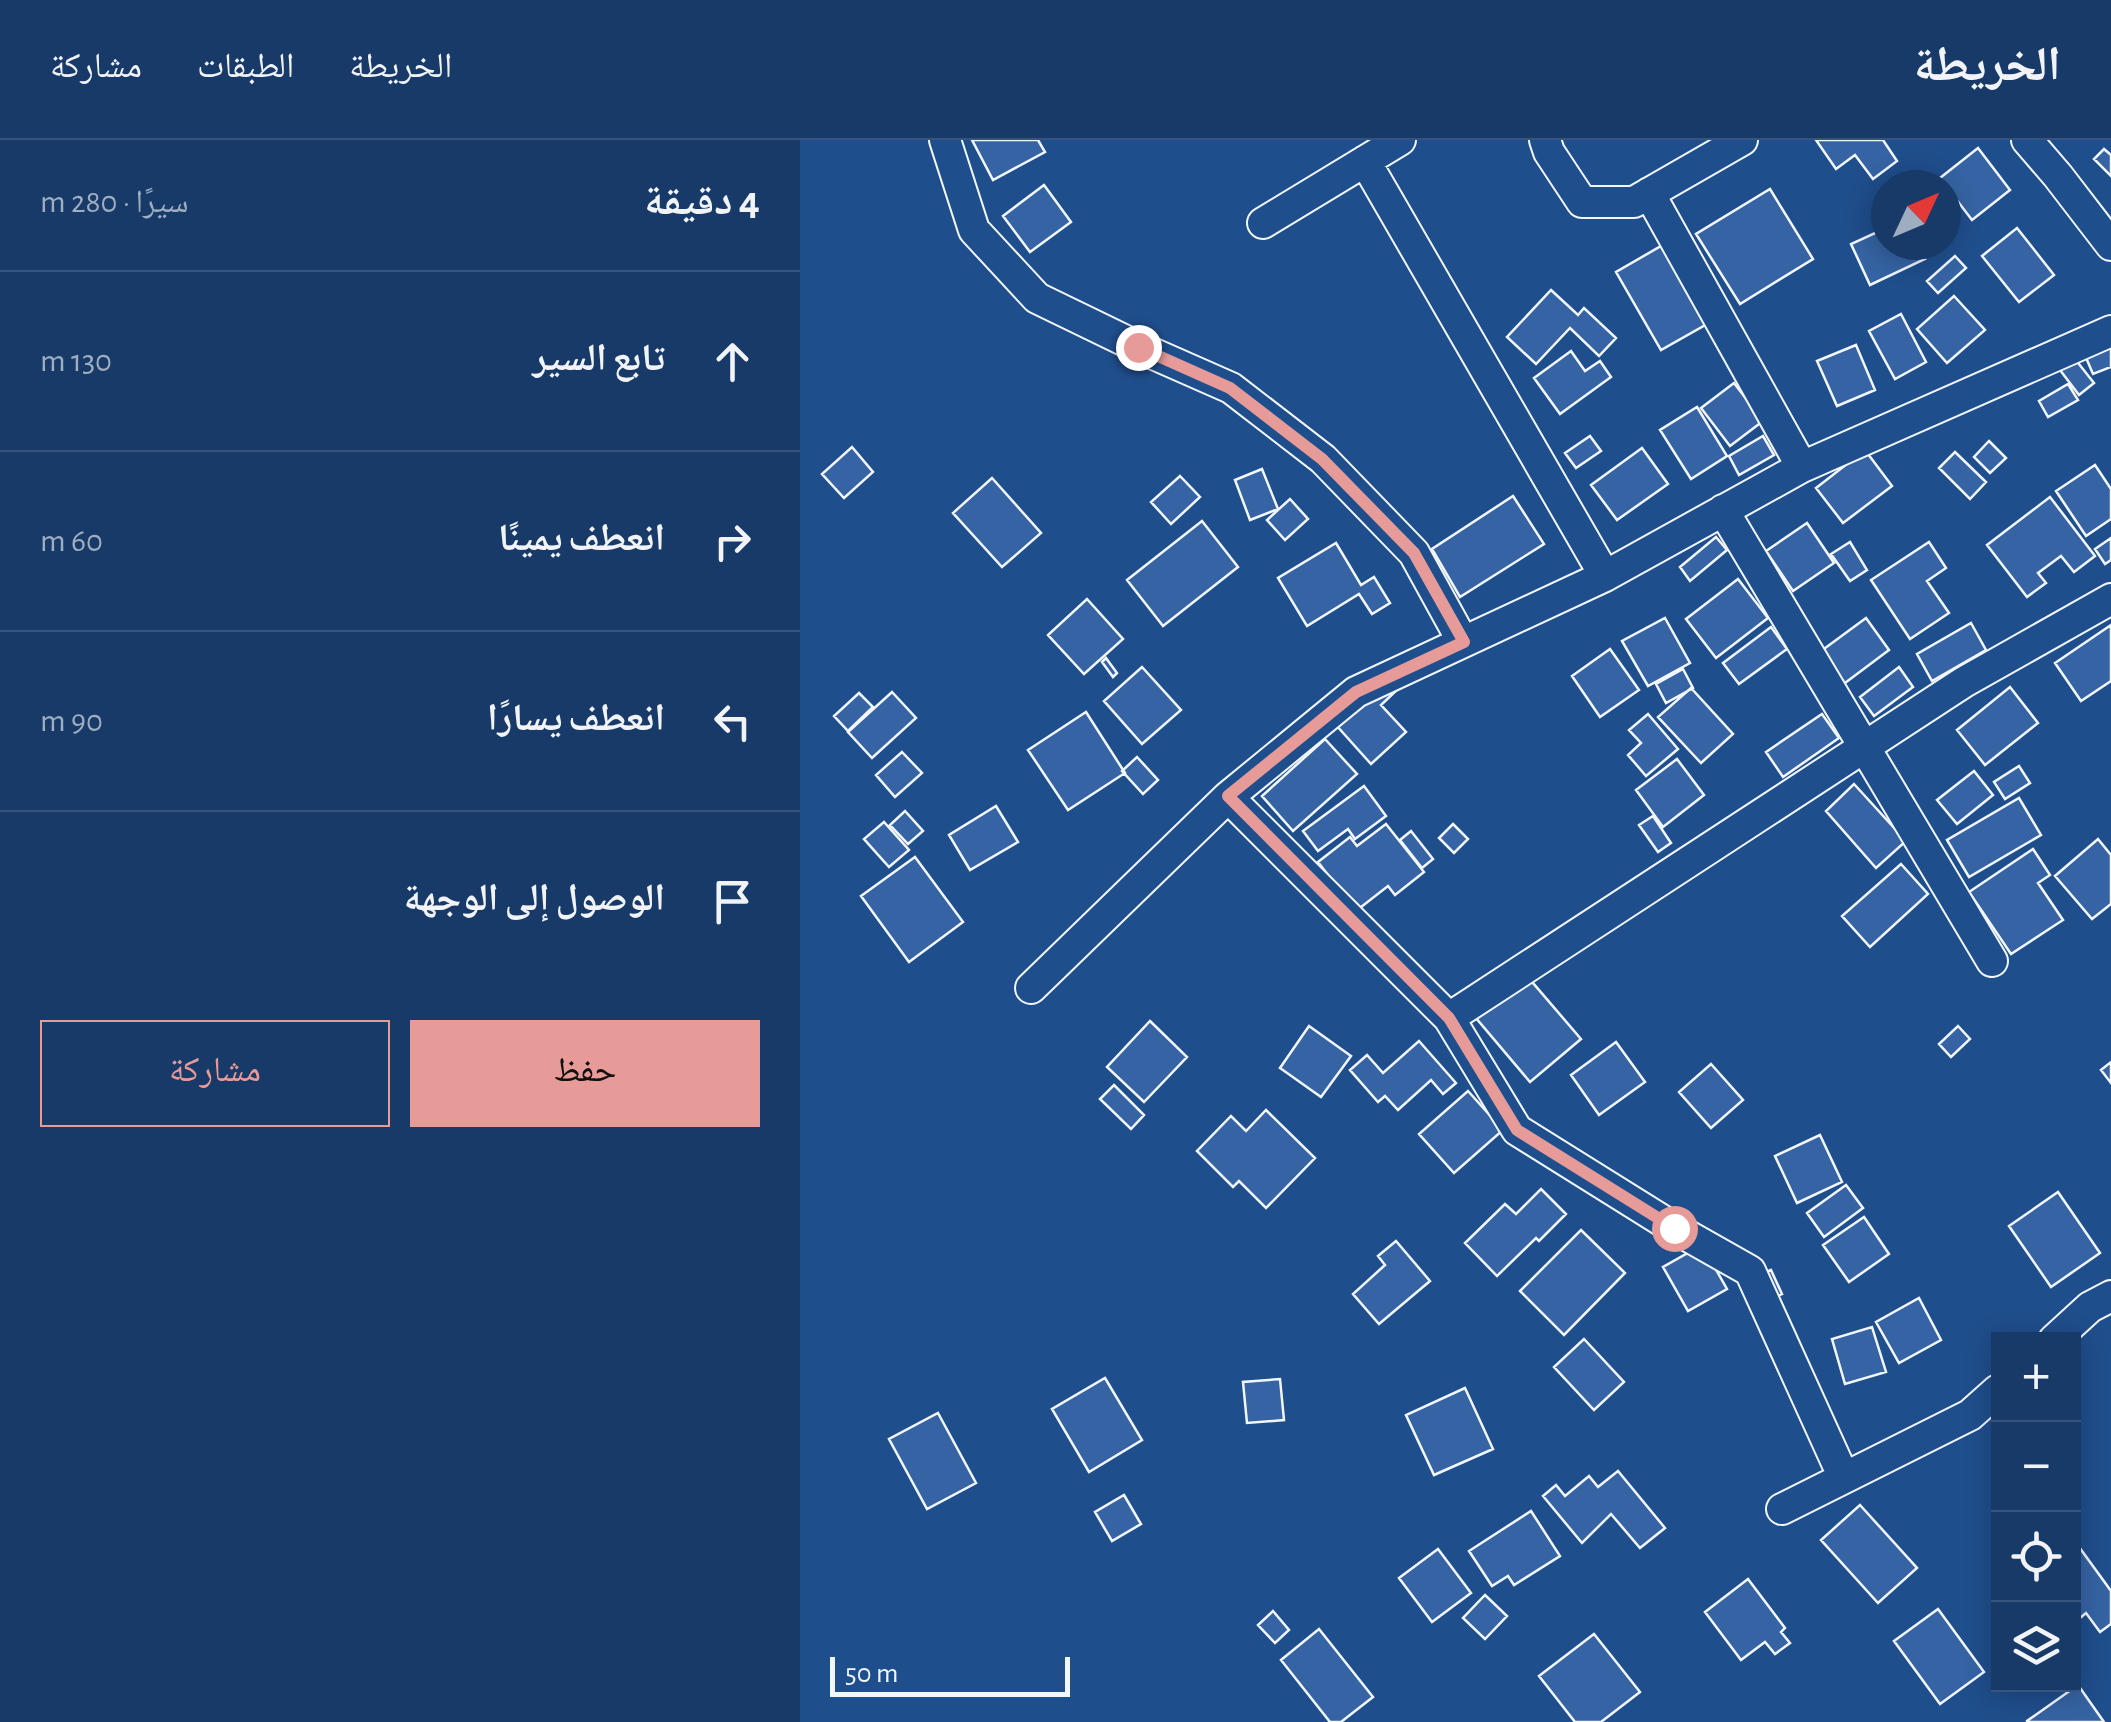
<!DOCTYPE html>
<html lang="ar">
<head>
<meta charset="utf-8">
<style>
  body { margin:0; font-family:"Alegreya Sans","Noto Naskh Arabic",sans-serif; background:#244571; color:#f1f3f6; direction:rtl }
  .controls { position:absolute; right:30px; bottom:30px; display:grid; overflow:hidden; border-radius:0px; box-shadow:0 5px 25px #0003 }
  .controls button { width:90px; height:90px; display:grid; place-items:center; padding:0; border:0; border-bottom:2px solid #36547d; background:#173a69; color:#f1f3f6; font:50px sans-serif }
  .compass { position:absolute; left:1071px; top:30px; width:90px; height:90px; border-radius:50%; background:#173a69; box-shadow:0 5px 25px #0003; rotate:46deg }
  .scale { position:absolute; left:30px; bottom:25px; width:240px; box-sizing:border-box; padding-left:10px; border:5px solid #f2f6ff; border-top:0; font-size:28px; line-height:35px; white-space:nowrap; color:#f2f6ff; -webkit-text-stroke:8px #1f4e8c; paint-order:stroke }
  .stop { position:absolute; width:30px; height:30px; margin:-22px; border:8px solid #e69b98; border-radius:50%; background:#fff }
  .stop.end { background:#e69b98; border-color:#fff; box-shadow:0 2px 10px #0008 }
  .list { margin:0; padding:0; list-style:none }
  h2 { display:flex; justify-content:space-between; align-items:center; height:130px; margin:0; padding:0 40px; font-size:42px }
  h2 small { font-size:32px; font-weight:400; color:#9eadc0 }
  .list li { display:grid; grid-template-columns:65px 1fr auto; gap:30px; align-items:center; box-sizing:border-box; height:180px; padding:0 40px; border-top:2px solid #36547d }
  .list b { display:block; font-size:38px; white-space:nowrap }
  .list em { font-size:32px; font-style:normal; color:#9eadc0 }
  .actions { display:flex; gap:20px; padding:30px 40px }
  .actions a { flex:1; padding:22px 0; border:2px solid #e69b98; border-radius:0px; text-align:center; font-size:35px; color:#e69b98 }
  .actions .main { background:#e69b98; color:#111 }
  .icon { flex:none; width:55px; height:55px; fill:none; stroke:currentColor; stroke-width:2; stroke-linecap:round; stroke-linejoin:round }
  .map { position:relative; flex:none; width:1311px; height:1582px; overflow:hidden; direction:ltr }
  header { display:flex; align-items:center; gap:60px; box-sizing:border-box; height:140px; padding:0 50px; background:#173a69; border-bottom:2px solid #36547d }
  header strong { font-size:48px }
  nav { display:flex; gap:55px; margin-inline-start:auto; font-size:35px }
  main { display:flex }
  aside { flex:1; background:#173a69 }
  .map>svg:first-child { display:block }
  .building { fill:#3563a3; stroke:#f2f6ff; stroke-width:2.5 }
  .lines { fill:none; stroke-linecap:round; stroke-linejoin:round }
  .street-casing { stroke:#f2f6ff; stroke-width:34 }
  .street { stroke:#1f4e8c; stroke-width:30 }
  .route { stroke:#e69b98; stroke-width:12 }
</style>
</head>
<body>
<header>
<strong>الخريطة</strong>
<nav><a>الخريطة</a><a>الطبقات</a><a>مشاركة</a></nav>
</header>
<main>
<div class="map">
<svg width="1311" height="1582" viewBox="0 0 1311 1582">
  <rect width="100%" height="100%" fill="#1f4e8c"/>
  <path class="building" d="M172,0H238L245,12L193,40Z
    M1016,0H1083L1097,21L1073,39L1055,15L1036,29Z
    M1178,8L1210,50L1172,80L1140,38Z
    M1304,9L1311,15V36L1294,19Z
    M244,45L271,82L230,112L203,76Z
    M970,49L1013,119L940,164L896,94Z
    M1086,88V105H1118L1125,119L1070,145L1051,104Z
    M1217,88L1254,135L1219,162L1182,116Z
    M861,106L907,184L861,210L816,132Z
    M1155,116L1166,128L1138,153L1127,141Z
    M751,150L778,175L784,168L816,198L799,216L770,188L736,224L707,197Z
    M1154,156L1185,190L1147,223L1117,189Z
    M1101,174L1126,222L1095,239L1069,191Z
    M1311,203V227L1293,234L1284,213Z
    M1056,205L1075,250L1037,266L1017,221Z
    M771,211L785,231L800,221L811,237L760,274L734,238Z
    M1275,219L1294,243L1279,255L1260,230Z
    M934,243L963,281L930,306L901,268Z
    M1268,244L1278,260L1248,277L1239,261Z
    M897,267L927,316L891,339L860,290Z
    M790,296L801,311L776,328L765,313Z
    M963,296L974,315L939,335L929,316Z
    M1189,301L1206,318L1190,333L1174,317Z
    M52,307L73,332L44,358L22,334Z
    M842,308L868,344L817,380L791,345Z
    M1065,310L1092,346L1043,383L1016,348Z
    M1155,312L1186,342L1170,359L1139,328Z
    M1295,325L1311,349V379L1286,396L1256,351Z
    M462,329L478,369L450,380L435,340Z
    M380,336L400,357L371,384L351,362Z
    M192,338L241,393L202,427L153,373Z
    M713,356L744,404L660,457L632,409Z
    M1250,357L1295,416L1274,432L1261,416L1238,433L1246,443L1227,457L1187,405Z
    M490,359L508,379L485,400L467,380Z
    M402,381L438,427L363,486L327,440Z
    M1007,383L1034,423L993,451L966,411Z
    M916,397L927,410L890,441L880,427Z
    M1311,398V420L1305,424L1295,409Z
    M1050,402L1067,430L1050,441L1031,414Z
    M1129,402L1146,428L1127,441L1149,473L1110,499L1071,440Z
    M536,403L561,445L574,437L590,463L572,474L559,454L507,486L478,438Z
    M938,439L968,478L916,518L886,479Z
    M287,459L323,499L284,534L248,495Z
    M865,478L890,523L848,546L822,501Z
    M1066,478L1089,510L1037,549L1013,517Z
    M1171,483L1186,510L1132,541L1117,514Z
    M1311,485V541L1281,561L1255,523Z
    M971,487L987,509L939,544L923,523Z
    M810,509L839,550L800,577L772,536Z
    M306,518L317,533L313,537L302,522Z
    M342,527L381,570L342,604L304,561Z
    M1099,527L1113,547L1074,576L1060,557Z
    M579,529L598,549L581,565L606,592L571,624L536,585Z
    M883,529L893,548L866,563L856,544Z
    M1210,547L1238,583L1185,625L1157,590Z
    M891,548L933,594L901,623L858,577Z
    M92,552L116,578L72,618L48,592Z
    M59,553L73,567L48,591L34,576Z
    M286,572L325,633L268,670L228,610Z
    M848,574L878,609L846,636L828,615L841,603L829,590Z
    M1022,574L1039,598L983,637L966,612Z
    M525,599L557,634L493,691L462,656Z
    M102,612L122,633L95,657L76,635Z
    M337,617L358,640L343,654L322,631Z
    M877,619L904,655L863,687L836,650Z
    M1219,626L1230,643L1205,659L1194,642Z
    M1174,631L1193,655L1157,684L1137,660Z
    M1054,644L1106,701L1076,728L1026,671Z
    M564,646L586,676L555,699L548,689L518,711L503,691Z
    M1219,658L1241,695L1169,737L1147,700Z
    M196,666L218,702L170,730L149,695Z
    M105,671L123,691L108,704L90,685Z
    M853,676L871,703L858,712L839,685Z
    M84,682L109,710L89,727L64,699Z
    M586,684L624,732L595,755L588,746L556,771L518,722L550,697L557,706Z
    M653,684L668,699L654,713L639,698Z
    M611,691L633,719L622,728L600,700Z
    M1298,699L1311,715V764L1292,779L1255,736Z
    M1233,709L1250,735L1238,743L1263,780L1211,814L1169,752Z
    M115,717L163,782L109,822L61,756Z
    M1101,724L1128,754L1070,807L1042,776Z
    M721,829L781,899L730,942L670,871Z
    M350,881L387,917L344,962L307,927Z
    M509,886L551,916L521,957L480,928Z
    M1158,886L1170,899L1151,917L1139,904Z
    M619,901L656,943L643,954L631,940L598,970L585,956L578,962L550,930L567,915L583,933Z
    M816,902L845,942L799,975L771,935Z
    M1311,922V943L1301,930Z
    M911,924L943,960L911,988L879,952Z
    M314,945L344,975L331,989L300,959Z
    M668,951L703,990L654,1033L619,994Z
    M466,970L515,1018L466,1068L439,1041L433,1047L397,1011L431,976L446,991Z
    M1020,995L1042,1042L997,1063L975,1016Z
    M1046,1045L1063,1068L1024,1097L1007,1073Z
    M741,1049L766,1074L739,1101L736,1098L697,1136L665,1103L705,1064L716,1074Z
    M1258,1052L1300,1113L1251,1147L1209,1086Z
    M1064,1077L1089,1114L1049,1142L1023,1105Z
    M781,1090L825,1133L764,1195L720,1151Z
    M596,1101L630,1141L579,1184L553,1154L585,1125L578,1116Z
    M902,1105L927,1149L888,1171L863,1127Z
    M971,1130L982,1154L961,1163L950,1139Z
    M1119,1158L1141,1200L1099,1223L1076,1182Z
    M1072,1187L1086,1232L1045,1244L1032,1199Z
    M784,1199L824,1242L794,1270L754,1227Z
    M305,1238L342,1300L289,1332L252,1269Z
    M480,1239L484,1280L447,1283L443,1242Z
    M665,1248L693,1309L634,1335L606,1275Z
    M138,1273L176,1343L127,1369L89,1299Z
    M818,1331L865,1388L840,1408L811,1374L782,1403L743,1356L756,1345L765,1356L789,1336L798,1347Z
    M324,1355L341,1384L312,1401L295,1372Z
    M1060,1365L1117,1428L1078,1463L1021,1400Z
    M731,1371L760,1416L714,1445L708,1436L692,1446L669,1411Z
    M1274,1400L1311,1451V1484L1300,1492L1286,1473L1274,1483Z
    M638,1409L671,1453L632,1482L599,1438Z
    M948,1439L985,1488L981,1492L990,1503L975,1514L965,1502L941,1520L905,1472Z
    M685,1455L707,1476L685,1499L663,1478Z
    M1138,1469L1184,1532L1140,1564L1094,1501Z
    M473,1471L489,1490L475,1503L458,1485Z
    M519,1489L573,1557L541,1582H530L481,1520Z
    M794,1494L840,1552L801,1582H775L739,1536Z
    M1278,1545L1304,1582H1227V1581Z"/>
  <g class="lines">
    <g class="street-casing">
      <path id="street" d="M145,0L174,90L237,158L338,207L431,248L523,319L614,413L663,502
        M745,0L749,12L782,62H834L942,0
        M1227,0L1258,36L1311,105
        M565,21L805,436
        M849,53L1002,327
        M463,83L600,0
        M923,370L1192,821
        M428,657L649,878L717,990L874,1088L950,1131L1044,1338
        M231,848L428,657L556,552L805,436L1002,327L1311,191
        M649,878L1164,542L1311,459
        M1254,1200L1290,1167L1311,1156
        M982,1369L1170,1275L1198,1250"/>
    </g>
    <use href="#street" class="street"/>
  </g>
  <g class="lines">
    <path class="route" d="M338,207L430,248L522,319L614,413L664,502L556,552L428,656L649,878L717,990L874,1088"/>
  </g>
</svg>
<div class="controls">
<button>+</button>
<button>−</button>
<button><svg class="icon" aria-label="locate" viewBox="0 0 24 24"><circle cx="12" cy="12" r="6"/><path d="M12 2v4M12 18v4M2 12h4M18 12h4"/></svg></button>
<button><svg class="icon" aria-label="layers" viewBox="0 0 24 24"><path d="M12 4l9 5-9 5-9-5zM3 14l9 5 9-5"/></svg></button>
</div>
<svg class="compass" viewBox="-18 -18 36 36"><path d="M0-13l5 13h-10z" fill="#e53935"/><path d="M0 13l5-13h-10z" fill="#9eadc0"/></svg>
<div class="scale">50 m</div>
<div class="stop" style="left:874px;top:1088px"></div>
<div class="stop end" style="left:338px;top:207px"></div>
</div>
<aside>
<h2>4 دقيقة<small>سيرًا · 280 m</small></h2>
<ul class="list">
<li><svg class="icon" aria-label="ahead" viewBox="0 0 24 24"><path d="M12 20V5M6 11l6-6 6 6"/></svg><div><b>تابع السير</b></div><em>130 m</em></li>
<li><svg class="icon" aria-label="right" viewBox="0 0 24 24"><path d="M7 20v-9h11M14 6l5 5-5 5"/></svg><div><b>انعطف يمينًا</b></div><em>60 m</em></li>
<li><svg class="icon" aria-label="left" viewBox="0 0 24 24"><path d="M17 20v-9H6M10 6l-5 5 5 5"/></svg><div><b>انعطف يسارًا</b></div><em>90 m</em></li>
<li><svg class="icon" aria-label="arrive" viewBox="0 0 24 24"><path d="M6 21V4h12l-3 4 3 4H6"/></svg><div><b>الوصول إلى الوجهة</b></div></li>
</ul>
<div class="actions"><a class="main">حفظ</a><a>مشاركة</a></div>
</aside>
</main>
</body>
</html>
